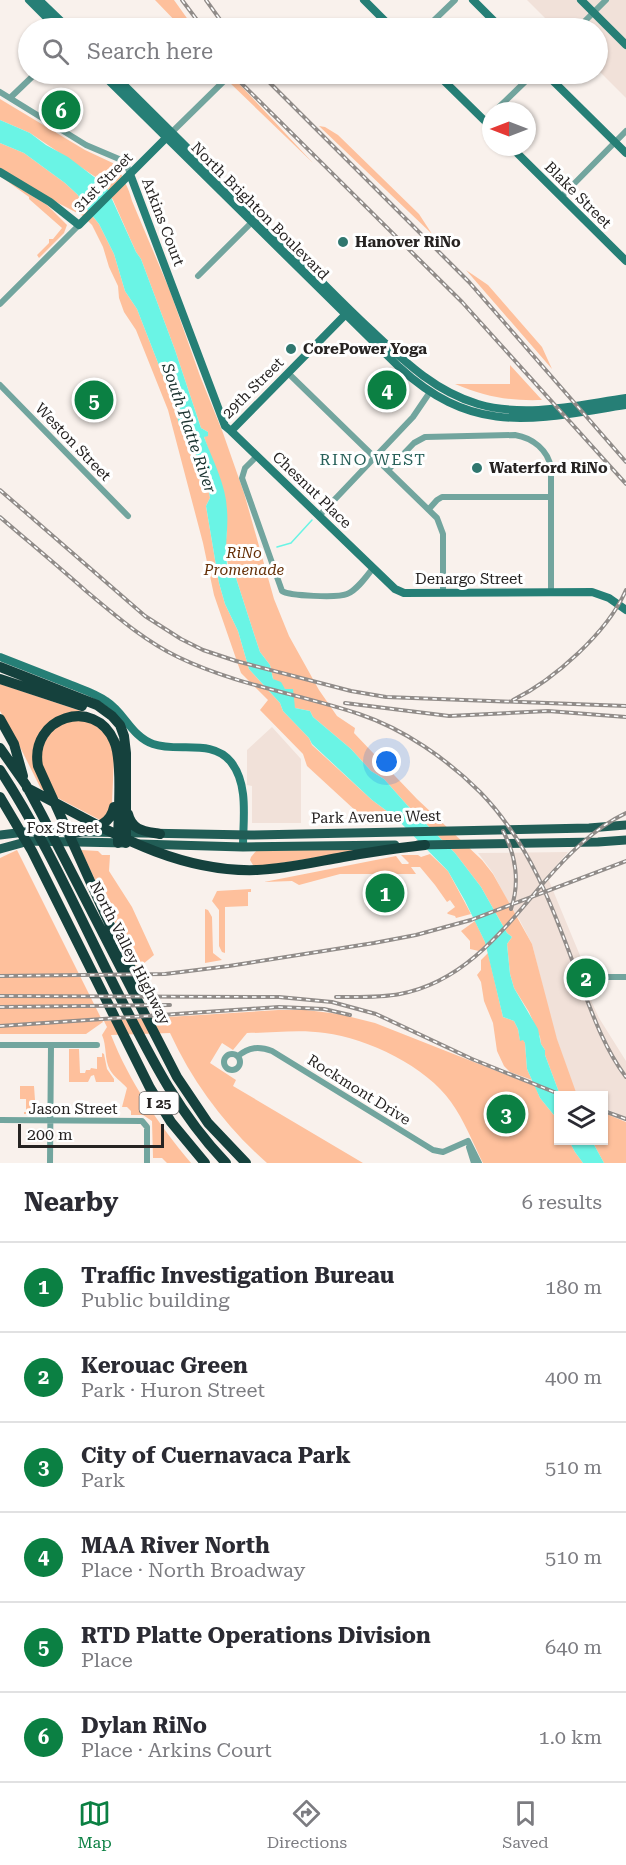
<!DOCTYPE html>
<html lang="en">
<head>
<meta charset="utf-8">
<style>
  body { margin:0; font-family:"Roboto Serif",serif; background:#f2f2f3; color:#2b2b33 }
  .controls { position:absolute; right:18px; bottom:18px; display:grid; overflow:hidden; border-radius:0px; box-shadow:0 2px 4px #0004 }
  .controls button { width:54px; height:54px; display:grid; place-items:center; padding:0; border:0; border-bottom:2px solid #e1e1e2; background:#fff; color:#2b2b33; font:30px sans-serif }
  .compass { position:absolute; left:482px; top:102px; width:54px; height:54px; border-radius:50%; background:#fff; box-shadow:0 2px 4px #0004; rotate:270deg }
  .scale { position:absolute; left:18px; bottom:15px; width:146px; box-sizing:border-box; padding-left:6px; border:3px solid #262322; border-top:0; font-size:16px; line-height:21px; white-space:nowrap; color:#262322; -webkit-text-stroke:4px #fff; paint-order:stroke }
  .you { position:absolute; left:387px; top:762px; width:21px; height:21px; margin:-15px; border:4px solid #fff; border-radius:50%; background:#1a73e8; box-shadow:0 0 0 9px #1a73e833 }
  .badge { display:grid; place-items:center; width:39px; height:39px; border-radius:50%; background:#0b8043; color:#fff; font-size:20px; font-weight:700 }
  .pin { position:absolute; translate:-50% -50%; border:3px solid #fff; box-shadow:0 2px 6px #0006 }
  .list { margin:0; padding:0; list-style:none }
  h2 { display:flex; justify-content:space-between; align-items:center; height:78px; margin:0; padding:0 24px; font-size:26px }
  h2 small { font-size:20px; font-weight:400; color:#7c7c81 }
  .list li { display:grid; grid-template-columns:39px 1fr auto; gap:18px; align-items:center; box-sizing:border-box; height:90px; padding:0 24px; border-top:2px solid #e1e1e2 }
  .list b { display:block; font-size:22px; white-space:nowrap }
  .list p { margin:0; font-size:20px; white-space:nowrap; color:#7c7c81 }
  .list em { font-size:20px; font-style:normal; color:#7c7c81 }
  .icon { flex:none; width:33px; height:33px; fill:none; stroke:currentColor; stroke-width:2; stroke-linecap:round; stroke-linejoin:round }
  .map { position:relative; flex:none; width:626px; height:1163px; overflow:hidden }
  .search { position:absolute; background:#fff; box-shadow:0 2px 4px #0004; left:18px; right:18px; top:18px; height:66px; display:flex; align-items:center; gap:15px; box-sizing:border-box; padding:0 21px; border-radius:33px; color:#7c7c81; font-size:22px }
  .sheet { height:618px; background:#fff }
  nav { display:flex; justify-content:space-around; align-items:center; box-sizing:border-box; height:84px; border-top:2px solid #e1e1e2; background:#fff; font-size:16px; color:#7c7c81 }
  nav a { display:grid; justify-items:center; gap:3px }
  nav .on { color:#0b8043 }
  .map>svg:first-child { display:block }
  .built { fill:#f1e1d9 }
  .green { fill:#fec09c }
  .water { fill:#6af4e5 }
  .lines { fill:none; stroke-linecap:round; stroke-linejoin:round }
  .stream { stroke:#6af4e5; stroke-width:1.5 }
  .street { stroke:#72a59e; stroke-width:6 }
  .secondary { stroke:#267f76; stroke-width:8 }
  .primary { stroke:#215d56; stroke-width:9 }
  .highway { stroke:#15413d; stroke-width:10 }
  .rail-casing { stroke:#918c89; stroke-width:4 }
  .rail { stroke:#fff; stroke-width:1.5; stroke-dasharray:4.5; stroke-linecap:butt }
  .poi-dot { fill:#30776f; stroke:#fff; stroke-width:2 }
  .labels { text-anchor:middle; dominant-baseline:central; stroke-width:6; stroke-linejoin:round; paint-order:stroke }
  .shield { fill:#fff; stroke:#676564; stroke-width:1.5 }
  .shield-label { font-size:14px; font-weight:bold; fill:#262322 }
  .street-label { font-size:15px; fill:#262322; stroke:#fff }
  .poi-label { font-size:15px; font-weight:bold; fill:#262322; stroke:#fff; text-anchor:start }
  .park-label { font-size:15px; font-style:italic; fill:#642f06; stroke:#fff }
  .water-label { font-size:16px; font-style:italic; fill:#1a322f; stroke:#fff }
  .neighbourhood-label { font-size:16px; letter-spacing:1.5px; fill:#276059; stroke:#fff }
</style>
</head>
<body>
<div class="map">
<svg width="626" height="1163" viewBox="0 0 626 1163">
  <rect width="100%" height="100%" fill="#f9f1ec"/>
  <path class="built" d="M527,0H626V98L598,70V28H555Z
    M272,727L301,759V823H252V786L247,785V750Z
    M568,852L547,876L586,970L578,971L584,985L599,1018L626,1061V1117L604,1108V1096L576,1095L554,1031L532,944L519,919L511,908L493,873L478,853Z"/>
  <path class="green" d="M155,0H174L194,28H182Z
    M222,74H230L313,163L230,83Z
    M0,99L85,150L117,165C122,177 129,188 132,201L170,291L200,376L223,433L244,493L274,599L289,636L319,690L337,716L355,728L354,733L417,799L482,860L493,874L532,944L557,1039L577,1095H570L559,1091L561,1095H560L545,1055V1050L541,1044L540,1037L529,1012L514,988L510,974L507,944L512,937L507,933L481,887L455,853L407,805L384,779L371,771L351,749L313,717L310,711L295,708L285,689L273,679L270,665L260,652L255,637L236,578L230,576L225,548L227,531L210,454L204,437L208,432L201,428L175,350L141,259L136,252L113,200L97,178L30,133L0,120Z
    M319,126L325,127L338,135L419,214L432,234Z
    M0,143L24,153L65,183L78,195L82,203L99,224L114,254L125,291L137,309L174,404L180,427L191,443L201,466L208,485L210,498L206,506L219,583L225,604L238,631L249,669L280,703L283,711L309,738L312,745L372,800L395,817L401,823L370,824L307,766L303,754L260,710L268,700L241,673L214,595L203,543L168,410L136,330L124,312L119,298L118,286L109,267L103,247L92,225L83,216L41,194L0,168Z
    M0,176L47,205L67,225L64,233L39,258L37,255L49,243V239H53L62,228L29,199V197Z
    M466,270L488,285L542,347L552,369Z
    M510,365L542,400C508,401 487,397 455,384H510Z
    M0,684L90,714L39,733L33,751L45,791L41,789L15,737L0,711Z
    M72,720L91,722L108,736L114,757L112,804L104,822L54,796L42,767L41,749L52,729Z
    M374,848L269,865H253L250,860L251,857L256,851Z
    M17,850L103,1022L86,1034H0V858Z
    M81,850L98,851L102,855H110L109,871L132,907L154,955L137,969Z
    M430,854L448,871L471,914L456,918L455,916L448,914L447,913L455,907L450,900L447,902L435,885L420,867H411L416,874H340L299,885L292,881L264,882L396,856L402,864H408L409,863L401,855H418L421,857Z
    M251,889V892H248V906L225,907V953L222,952L219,946V910L212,901L217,891Z
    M205,909L208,910L212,917L213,953L222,960L205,963Z
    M475,921L486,944L479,951L470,949V941L461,931Z
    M488,953L503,1017L514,1021L518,1029L520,1040L523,1039L525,1043L527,1069L532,1080L510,1072L504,1066L497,1051L493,1023L484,1001L481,982L477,975L481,970V960Z
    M278,1010H306L339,1014L375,1023L535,1086L540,1098L558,1120V1140L569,1141L575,1152L583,1163H483C473,1143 464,1120 451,1102C427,1067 367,1038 325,1033C299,1029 272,1033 247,1033L233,1050L222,1043L210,1063L236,1080L233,1086L363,1163H267C226,1127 193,1083 170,1033L111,1035C129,1081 159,1125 191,1163H167L162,1158H153L152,1121L143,1115H131V1111L127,1107H122L127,1088C122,1082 114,1077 110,1070C104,1059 107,1046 102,1035L107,1027L104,1021Z
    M69,1049H79L80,1073H85L86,1070H90L91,1068L97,1069V1057H102V1053L104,1054L107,1069L114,1079V1082H96L94,1075L91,1076L88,1082H69Z
    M20,1086H34L35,1100H33V1105H43V1114H24V1112H26V1099H20Z
    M604,1113L626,1122V1163H604L592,1141L604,1140Z"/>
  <path class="water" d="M0,120L30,133L46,145L68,157L106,186L136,252L141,259L175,350L201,428L208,432V436L204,437C213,461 226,485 227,510C229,533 222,554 230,576L236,578L255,637L260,652L270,665L273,679L281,682L285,689H293L295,708L310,711L313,717L351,749L371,771L384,779L407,805L455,853L481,887L507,933L512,937L507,944L510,974L514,988L538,1029L541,1044L545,1050V1055L560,1095L558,1096V1120L540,1098L527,1069L525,1043L523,1040L520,1041L518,1029L514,1021L503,1017L485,942L465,901L448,871L395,817L372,800L312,744L309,738L283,711L280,703L249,669L238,631L225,604L219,583L206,506L210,498L208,485L201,466L191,443L180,427L174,404L137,309L125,291L114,254L99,224L82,203L78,195L65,183L24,153L0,143Z
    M569,1141H592L604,1163H583L575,1152Z"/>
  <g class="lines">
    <path class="stream" d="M277,547L291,543L312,520"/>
    <path class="street" d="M426,28L455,0
      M578,28L606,0
      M0,92L86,145L119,159L127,166L130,174
      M10,98L35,74
      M495,111L533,74
      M172,132L225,80
      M561,197L626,131
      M198,276L254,220
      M0,304L79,225
      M288,373L437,518L443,534V592
      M0,385L128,516
      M257,456L245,468L242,478L282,591C289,596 338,598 347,594C357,590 366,577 373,568
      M388,470L414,443L425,437L515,435C533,438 548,450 551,468V592
      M429,509L437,500L442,497H551
      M319,516L413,417L430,392
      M599,973L607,977H626
      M0,1045H97
      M224 1062a8 8 0 1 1 16 0a8 8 0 1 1-16 0Z
      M238,1056C249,1047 259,1046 272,1051L433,1150L443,1152L468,1141
      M0,1120L142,1121L147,1127V1163
      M468,1141L479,1163
      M469,1147L474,1163
      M50,1163L51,1045"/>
    <path class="secondary" d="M29,0L57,28
      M39,0L68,28
      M364,0L392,28
      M473,0L501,28
      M581,0L626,45
      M102,74L399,367C475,437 534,419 626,405
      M113,74C173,133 233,193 293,253C319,279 344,305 371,330C403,360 434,391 478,404C527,418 577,405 626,398
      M437,74L491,127
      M546,74L626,153
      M511,147L626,261
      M0,172L50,202L79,225L170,134
      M130,174L225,426L231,431L345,315
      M231,431L395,589L404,593L592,592L609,598L626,610
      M0,657C23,666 46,675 69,684C81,689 95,693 106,701C125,713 131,736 153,744C178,753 212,738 231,762C249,785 243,819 243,847"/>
    <path class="primary" d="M0,835L33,831L250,835L589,828L626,825
      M139,844L243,847L395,845
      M418,845L598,842L626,840
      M0,849L29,841L125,843"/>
    <path class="highway" d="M0,667L97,705L112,716L120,725L124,736L126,753V843
      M0,679L82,706
      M0,719L14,744L23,776
      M0,748L26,785L42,815L177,1077L208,1123L246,1163
      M0,770C48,843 83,925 123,1003C153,1062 180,1115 226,1163
      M27,788C101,826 172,873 257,870C286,869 315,862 343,857C370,852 398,848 425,845
      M0,797L32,851L150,1088L171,1122L205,1163
      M128,814C132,831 145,831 160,834
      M75,833C92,828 110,827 114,807
      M118,843C118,820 123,760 114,741C95,696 29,717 38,766L118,943L136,978V995"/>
    <g class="rail-casing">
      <path id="rail" d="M182,0L203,28
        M206,0L226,28
        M232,74L462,302L626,484
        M261,74L469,282L626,462
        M0,490L145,616L181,639L203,650L236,661L351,691L386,697L626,706
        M0,517C29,542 58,566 86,591C115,615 143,640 178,657C236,685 299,694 359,714C404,729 447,759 480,792C531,844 555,913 579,979C592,1013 604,1048 626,1077
        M513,700C554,680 608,632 626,590
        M345,703L449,716L548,711L626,717
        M503,831C516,855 520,883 511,909
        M0,976L165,974L229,966L374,943L416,935L471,920L626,861
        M0,996L279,997L332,1002L376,1014L472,1059L564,1096
        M336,997C357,997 379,998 400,994C465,982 505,928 545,881C568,855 594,828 626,813
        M0,1007L170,1005
        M0,1026L279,1007L324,1009L350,1015
        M604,1111L626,1119"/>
    </g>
    <use href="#rail" class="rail"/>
  </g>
  <g class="poi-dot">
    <circle cx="343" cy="242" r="6"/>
    <circle cx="291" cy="349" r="6"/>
    <circle cx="477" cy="468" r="6"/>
  </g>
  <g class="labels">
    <rect class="shield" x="139.5" y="1092" width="39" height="22" rx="4.5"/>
    <g class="shield-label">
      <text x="159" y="1103">I 25</text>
    </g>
    <g class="street-label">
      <text transform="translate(103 182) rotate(-45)">31st Street</text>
      <text transform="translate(578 195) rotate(45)">Blake Street</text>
      <text transform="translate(260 211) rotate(45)">North Brighton Boulevard</text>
      <text transform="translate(163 222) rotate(69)">Arkins Court</text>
      <text transform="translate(253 388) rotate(-45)">29th Street</text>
      <text transform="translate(73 442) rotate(46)">Weston Street</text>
      <text transform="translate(312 490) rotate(44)">Chesnut Place</text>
      <text x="469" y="579">Denargo Street</text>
      <text transform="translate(376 817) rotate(-1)">Park Avenue West</text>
      <text x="63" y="828">Fox Street</text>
      <text transform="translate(130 953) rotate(63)">North Valley Highway</text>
      <text transform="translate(359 1090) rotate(32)">Rockmont Drive</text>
      <text x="73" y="1109">Jason Street</text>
    </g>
    <g class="poi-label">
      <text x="355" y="242">Hanover RiNo</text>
      <text x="303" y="349">CorePower Yoga</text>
      <text x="489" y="468">Waterford RiNo</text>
    </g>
    <g class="park-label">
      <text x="244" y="553">RiNo<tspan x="244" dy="17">Promenade</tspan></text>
    </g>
    <g class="water-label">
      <text transform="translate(189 428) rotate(71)">South Platte River</text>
    </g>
    <g class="neighbourhood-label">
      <text x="373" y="459">RINO WEST</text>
    </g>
  </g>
</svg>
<div class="controls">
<button><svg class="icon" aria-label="layers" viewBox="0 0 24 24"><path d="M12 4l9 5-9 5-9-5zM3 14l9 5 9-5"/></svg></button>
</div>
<svg class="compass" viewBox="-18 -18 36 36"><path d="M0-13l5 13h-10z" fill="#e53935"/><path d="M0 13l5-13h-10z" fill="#7c7c81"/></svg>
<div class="scale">200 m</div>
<div class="you"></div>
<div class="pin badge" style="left:385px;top:893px">1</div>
<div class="pin badge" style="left:586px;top:978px">2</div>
<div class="pin badge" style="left:506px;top:1114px">3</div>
<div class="pin badge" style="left:387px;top:390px">4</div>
<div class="pin badge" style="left:94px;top:400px">5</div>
<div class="pin badge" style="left:61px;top:110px">6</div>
<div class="search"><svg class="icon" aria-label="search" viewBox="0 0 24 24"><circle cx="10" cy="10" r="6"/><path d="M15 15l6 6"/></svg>Search here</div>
</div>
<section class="sheet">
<h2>Nearby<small>6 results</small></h2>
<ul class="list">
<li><span class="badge">1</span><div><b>Traffic Investigation Bureau</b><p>Public building</p></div><em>180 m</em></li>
<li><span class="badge">2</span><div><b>Kerouac Green</b><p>Park · Huron Street</p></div><em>400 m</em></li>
<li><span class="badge">3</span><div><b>City of Cuernavaca Park</b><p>Park</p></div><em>510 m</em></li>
<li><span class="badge">4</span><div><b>MAA River North</b><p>Place · North Broadway</p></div><em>510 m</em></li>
<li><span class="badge">5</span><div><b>RTD Platte Operations Division</b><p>Place</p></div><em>640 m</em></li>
<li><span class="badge">6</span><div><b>Dylan RiNo</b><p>Place · Arkins Court</p></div><em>1.0 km</em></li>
</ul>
</section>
<nav>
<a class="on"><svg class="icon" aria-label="map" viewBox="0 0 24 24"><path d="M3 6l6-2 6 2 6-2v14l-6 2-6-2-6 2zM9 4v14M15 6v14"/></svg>Map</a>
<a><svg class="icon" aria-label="directions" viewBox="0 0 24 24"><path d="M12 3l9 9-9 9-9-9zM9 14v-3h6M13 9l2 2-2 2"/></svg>Directions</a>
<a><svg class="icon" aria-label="saved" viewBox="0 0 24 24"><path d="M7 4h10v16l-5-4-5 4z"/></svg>Saved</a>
</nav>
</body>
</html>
